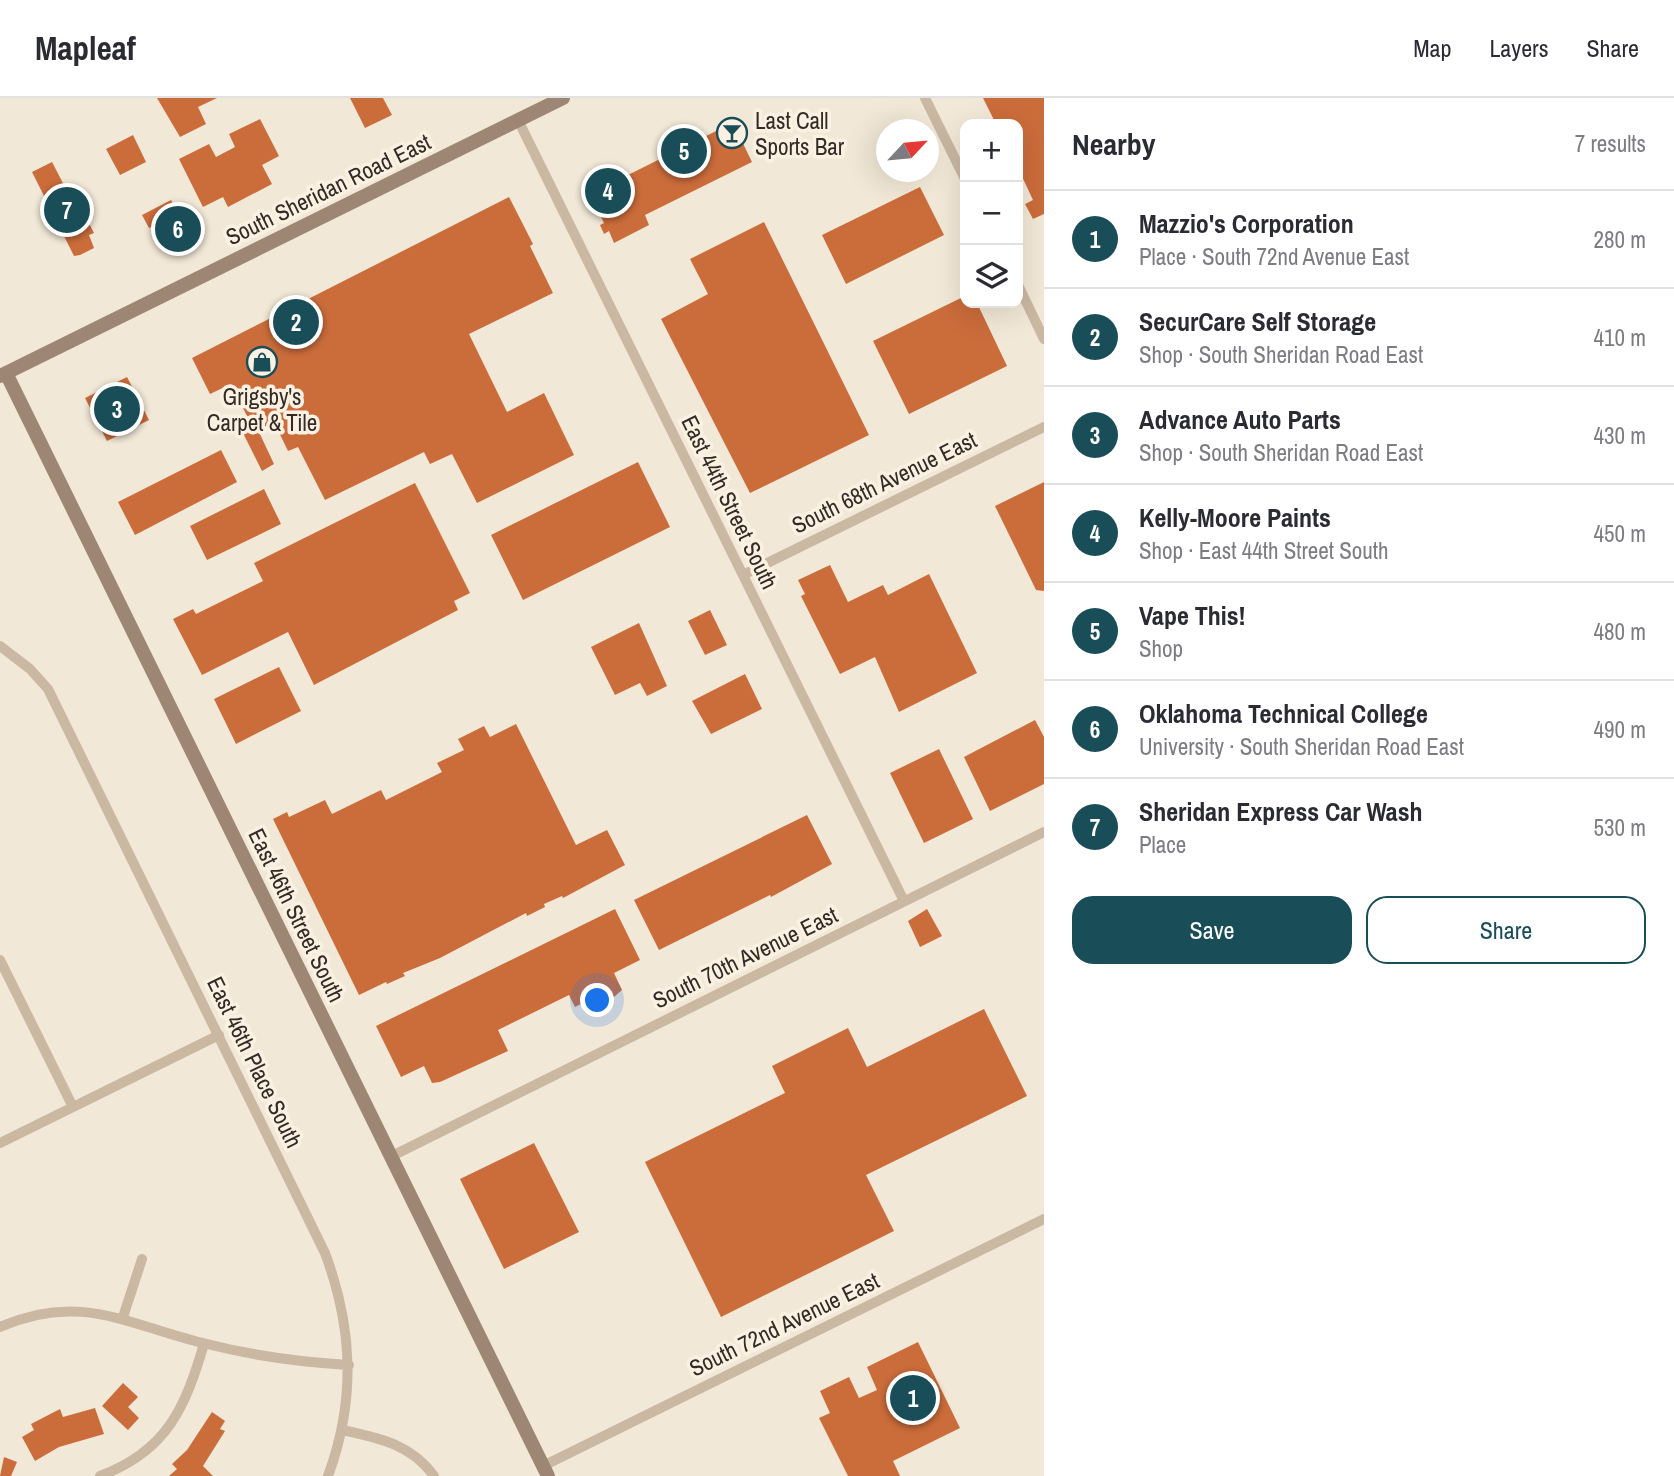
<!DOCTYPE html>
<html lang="en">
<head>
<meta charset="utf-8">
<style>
  body { margin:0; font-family:"Archivo Narrow",sans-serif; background:#f7f7f7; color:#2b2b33 }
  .controls { position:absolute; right:21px; top:21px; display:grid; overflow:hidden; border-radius:14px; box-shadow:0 7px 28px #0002 }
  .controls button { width:63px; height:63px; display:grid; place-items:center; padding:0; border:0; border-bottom:2px solid #e1e1e2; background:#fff; color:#2b2b33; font:35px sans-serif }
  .compass { position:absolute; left:876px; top:21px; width:63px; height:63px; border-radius:50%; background:#fff; box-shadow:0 7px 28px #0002; rotate:64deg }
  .you { position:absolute; left:598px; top:903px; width:24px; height:24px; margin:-18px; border:5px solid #fff; border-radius:50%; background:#1a73e8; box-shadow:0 0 0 10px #1a73e833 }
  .badge { display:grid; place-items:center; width:46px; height:46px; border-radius:50%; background:#194d57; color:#fff; font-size:23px; font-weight:700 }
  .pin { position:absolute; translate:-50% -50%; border:4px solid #fff; box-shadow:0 2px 7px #0006 }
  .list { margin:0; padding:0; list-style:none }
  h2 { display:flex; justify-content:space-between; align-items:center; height:91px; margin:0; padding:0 28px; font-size:30px }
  h2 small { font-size:23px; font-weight:400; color:#7c7c81 }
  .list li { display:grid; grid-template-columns:46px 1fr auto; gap:21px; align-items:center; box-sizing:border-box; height:98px; padding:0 28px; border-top:2px solid #e1e1e2 }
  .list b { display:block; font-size:26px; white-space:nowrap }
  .list p { margin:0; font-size:23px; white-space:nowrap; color:#7c7c81 }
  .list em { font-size:23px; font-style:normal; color:#7c7c81 }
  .actions { display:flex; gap:14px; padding:21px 28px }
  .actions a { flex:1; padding:16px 0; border:2px solid #194d57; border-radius:21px; text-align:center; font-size:24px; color:#194d57 }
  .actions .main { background:#194d57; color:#fff }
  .icon { flex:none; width:38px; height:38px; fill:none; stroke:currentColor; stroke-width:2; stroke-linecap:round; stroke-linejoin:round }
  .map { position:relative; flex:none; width:1044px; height:1378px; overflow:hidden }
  header { display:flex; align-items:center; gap:42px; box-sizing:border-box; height:98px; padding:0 35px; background:#fff; border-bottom:2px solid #e1e1e2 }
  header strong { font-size:33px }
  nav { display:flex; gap:38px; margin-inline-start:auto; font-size:24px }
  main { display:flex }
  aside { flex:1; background:#fff }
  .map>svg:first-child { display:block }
  .building { fill:#cb6c3b }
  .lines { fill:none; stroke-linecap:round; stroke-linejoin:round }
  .street { stroke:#cab8a2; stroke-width:10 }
  .secondary { stroke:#9d8774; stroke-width:14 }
  .labels { text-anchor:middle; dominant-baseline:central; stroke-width:7; stroke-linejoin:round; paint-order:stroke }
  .poi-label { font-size:23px; fill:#342b25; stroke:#faf1e3; text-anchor:start }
  .street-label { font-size:23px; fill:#342b25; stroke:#faf1e3 }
</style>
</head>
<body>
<header>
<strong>Mapleaf</strong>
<nav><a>Map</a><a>Layers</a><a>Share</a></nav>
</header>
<main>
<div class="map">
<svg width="1044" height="1378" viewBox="0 0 1044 1378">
  <rect width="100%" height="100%" fill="#f2e8d7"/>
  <path class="building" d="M157,0H217L198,9L206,26L180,39Z
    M350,0H383L392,17L365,30Z
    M983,0H1044V116L1033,121L1025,106L1033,102L1018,70V26H996Z
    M260,21L279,58L262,67L272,86L228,109L223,99L203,109L179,61L209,46L216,59L235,49L229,36Z
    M724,29L726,34L735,29L752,64L645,117L649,127L614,145L609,133L604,136L600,127L604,125L592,100L600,96L598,92Z
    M133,37L146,64L120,77L106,51Z
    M52,64L65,89L69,87L94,135L89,137L94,150L80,157L74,158L32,74Z
    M920,89L944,137L846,186L822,137Z
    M509,99L533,146L530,148L553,195L469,236L507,314L544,295L574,357L477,405L452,356L430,366L424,354L325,402L298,349L288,353L274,324L258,332L274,366L262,373L241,331L251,326L231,286L210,296L192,260Z
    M171,102L178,116L149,130L142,117Z
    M764,124L869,337L750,395L661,221L708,196L690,161Z
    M965,198V205H977L1007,268L909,316L873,243Z
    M127,279L149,322L107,343L85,300Z
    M221,352L237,384L135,437L118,404Z
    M638,364L670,429L523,502L491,437Z
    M1044,384V493L1036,492L995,408Z
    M415,385L470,495L454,503L458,512L314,587L288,534L202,577L173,521L193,511L196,516L263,483L254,465Z
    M264,391L281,426L207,462L190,428Z
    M830,467L848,504L883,487L888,497L929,476L977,575L899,614L875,559L840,576L801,498L805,496L798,482Z
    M710,512L727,547L705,557L688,523Z
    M639,525L667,588L647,598L640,585L615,597L591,549Z
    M279,569L301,613L236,646L214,601Z
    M745,576L762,611L711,636L692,603Z
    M1035,622L1044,639V686L990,713L964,659Z
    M516,626L576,747L607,732L625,767L563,800L562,798L544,806L545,809L527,818L526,815L440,860L403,875L405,878L387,886L386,884L359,897L273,721L287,714L289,719L325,702L332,716L381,692L386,702L442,674L437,665L464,652L458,641L484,628L490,639Z
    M939,651L973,721L924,745L890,675Z
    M807,717L832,766L771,799L770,797L659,852L634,802Z
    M615,811L640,862L614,875L622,892L614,899L589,911L585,904L575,909L569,897L498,932L508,953L440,984L432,985L424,968L401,979L376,928Z
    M927,811L942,838L920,849L908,823Z
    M984,911L1027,998L866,1077L894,1133L721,1219L645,1064L785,995L772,968L848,930L867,969Z
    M534,1045L579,1134L504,1171L460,1081Z
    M918,1244L960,1330L893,1363L900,1378H848L819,1320L830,1315L820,1293L849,1279L859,1300L877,1292L867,1269Z
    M123,1285L138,1299L128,1309L139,1320L128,1332L102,1308Z
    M95,1310L104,1336L59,1349L35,1363L22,1339L34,1332L31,1326L60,1311L63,1319Z
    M212,1314L225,1323L220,1331L225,1333L203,1368L213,1378H169L177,1371L172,1366L187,1352Z
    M4,1359L17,1364L11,1378H0Z"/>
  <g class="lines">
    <path class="street" d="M925,0L965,81
      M518,22L904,803
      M1018,187L1044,241
      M743,477L1044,329
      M0,548L30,571L48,591L325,1155C353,1230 356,1302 328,1378
      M0,862L73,1009
      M0,1045L219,937
      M390,1059L1044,734
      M123,1219L142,1161
      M0,1229C81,1193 130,1228 207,1246C254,1258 300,1264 349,1267
      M342,1332C379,1340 411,1346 434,1378
      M543,1368L1044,1121
      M100,1378C167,1353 185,1310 204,1246"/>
    <path class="secondary" d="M6,275L548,1378
      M0,278L563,0"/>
  </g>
  <defs>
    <g id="bar-ring" transform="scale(1.575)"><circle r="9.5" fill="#faf1e3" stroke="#194d57" stroke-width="1.5"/><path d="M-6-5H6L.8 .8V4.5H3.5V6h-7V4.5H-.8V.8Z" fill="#194d57"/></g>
    <g id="shop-ring" transform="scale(1.575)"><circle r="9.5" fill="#faf1e3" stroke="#194d57" stroke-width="1.5"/><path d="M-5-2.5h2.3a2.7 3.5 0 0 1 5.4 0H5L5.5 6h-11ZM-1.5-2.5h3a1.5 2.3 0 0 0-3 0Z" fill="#194d57"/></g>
  </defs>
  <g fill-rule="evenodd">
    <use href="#bar-ring" x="732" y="35"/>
    <use href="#shop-ring" x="262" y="264"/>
  </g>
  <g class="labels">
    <g class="poi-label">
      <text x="755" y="22">Last Call<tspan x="755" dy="26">Sports Bar</tspan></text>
      <text x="262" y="298" text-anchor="middle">Grigsby's<tspan x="262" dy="26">Carpet &amp; Tile</tspan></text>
    </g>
    <g class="street-label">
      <text transform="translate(328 91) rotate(-26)">South Sheridan Road East</text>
      <text transform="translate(884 384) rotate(-26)">South 68th Avenue East</text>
      <text transform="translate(730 404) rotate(64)">East 44th Street South</text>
      <text transform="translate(297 817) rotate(64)">East 46th Street South</text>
      <text transform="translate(745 859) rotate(-26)">South 70th Avenue East</text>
      <text transform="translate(255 964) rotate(64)">East 46th Place South</text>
      <text transform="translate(784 1226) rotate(-26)">South 72nd Avenue East</text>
    </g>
  </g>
</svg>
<div class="controls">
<button>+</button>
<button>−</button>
<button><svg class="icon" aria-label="layers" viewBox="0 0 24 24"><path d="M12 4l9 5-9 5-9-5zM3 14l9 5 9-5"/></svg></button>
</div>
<svg class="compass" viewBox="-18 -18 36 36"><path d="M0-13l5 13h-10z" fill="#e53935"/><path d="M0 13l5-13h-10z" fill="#7c7c81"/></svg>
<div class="you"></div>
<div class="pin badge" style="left:913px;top:1300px">1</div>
<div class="pin badge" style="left:296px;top:224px">2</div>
<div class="pin badge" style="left:117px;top:311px">3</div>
<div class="pin badge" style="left:608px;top:93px">4</div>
<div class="pin badge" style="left:684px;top:53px">5</div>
<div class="pin badge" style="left:178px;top:131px">6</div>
<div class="pin badge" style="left:67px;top:112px">7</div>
</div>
<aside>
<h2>Nearby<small>7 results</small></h2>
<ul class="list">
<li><span class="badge">1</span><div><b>Mazzio's Corporation</b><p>Place · South 72nd Avenue East</p></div><em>280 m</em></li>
<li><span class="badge">2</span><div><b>SecurCare Self Storage</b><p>Shop · South Sheridan Road East</p></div><em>410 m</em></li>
<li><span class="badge">3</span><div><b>Advance Auto Parts</b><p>Shop · South Sheridan Road East</p></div><em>430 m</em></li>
<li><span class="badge">4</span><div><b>Kelly-Moore Paints</b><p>Shop · East 44th Street South</p></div><em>450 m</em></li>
<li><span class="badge">5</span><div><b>Vape This!</b><p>Shop</p></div><em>480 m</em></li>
<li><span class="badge">6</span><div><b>Oklahoma Technical College</b><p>University · South Sheridan Road East</p></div><em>490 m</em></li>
<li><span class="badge">7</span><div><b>Sheridan Express Car Wash</b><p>Place</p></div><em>530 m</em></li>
</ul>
<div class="actions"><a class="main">Save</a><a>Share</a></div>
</aside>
</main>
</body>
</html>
